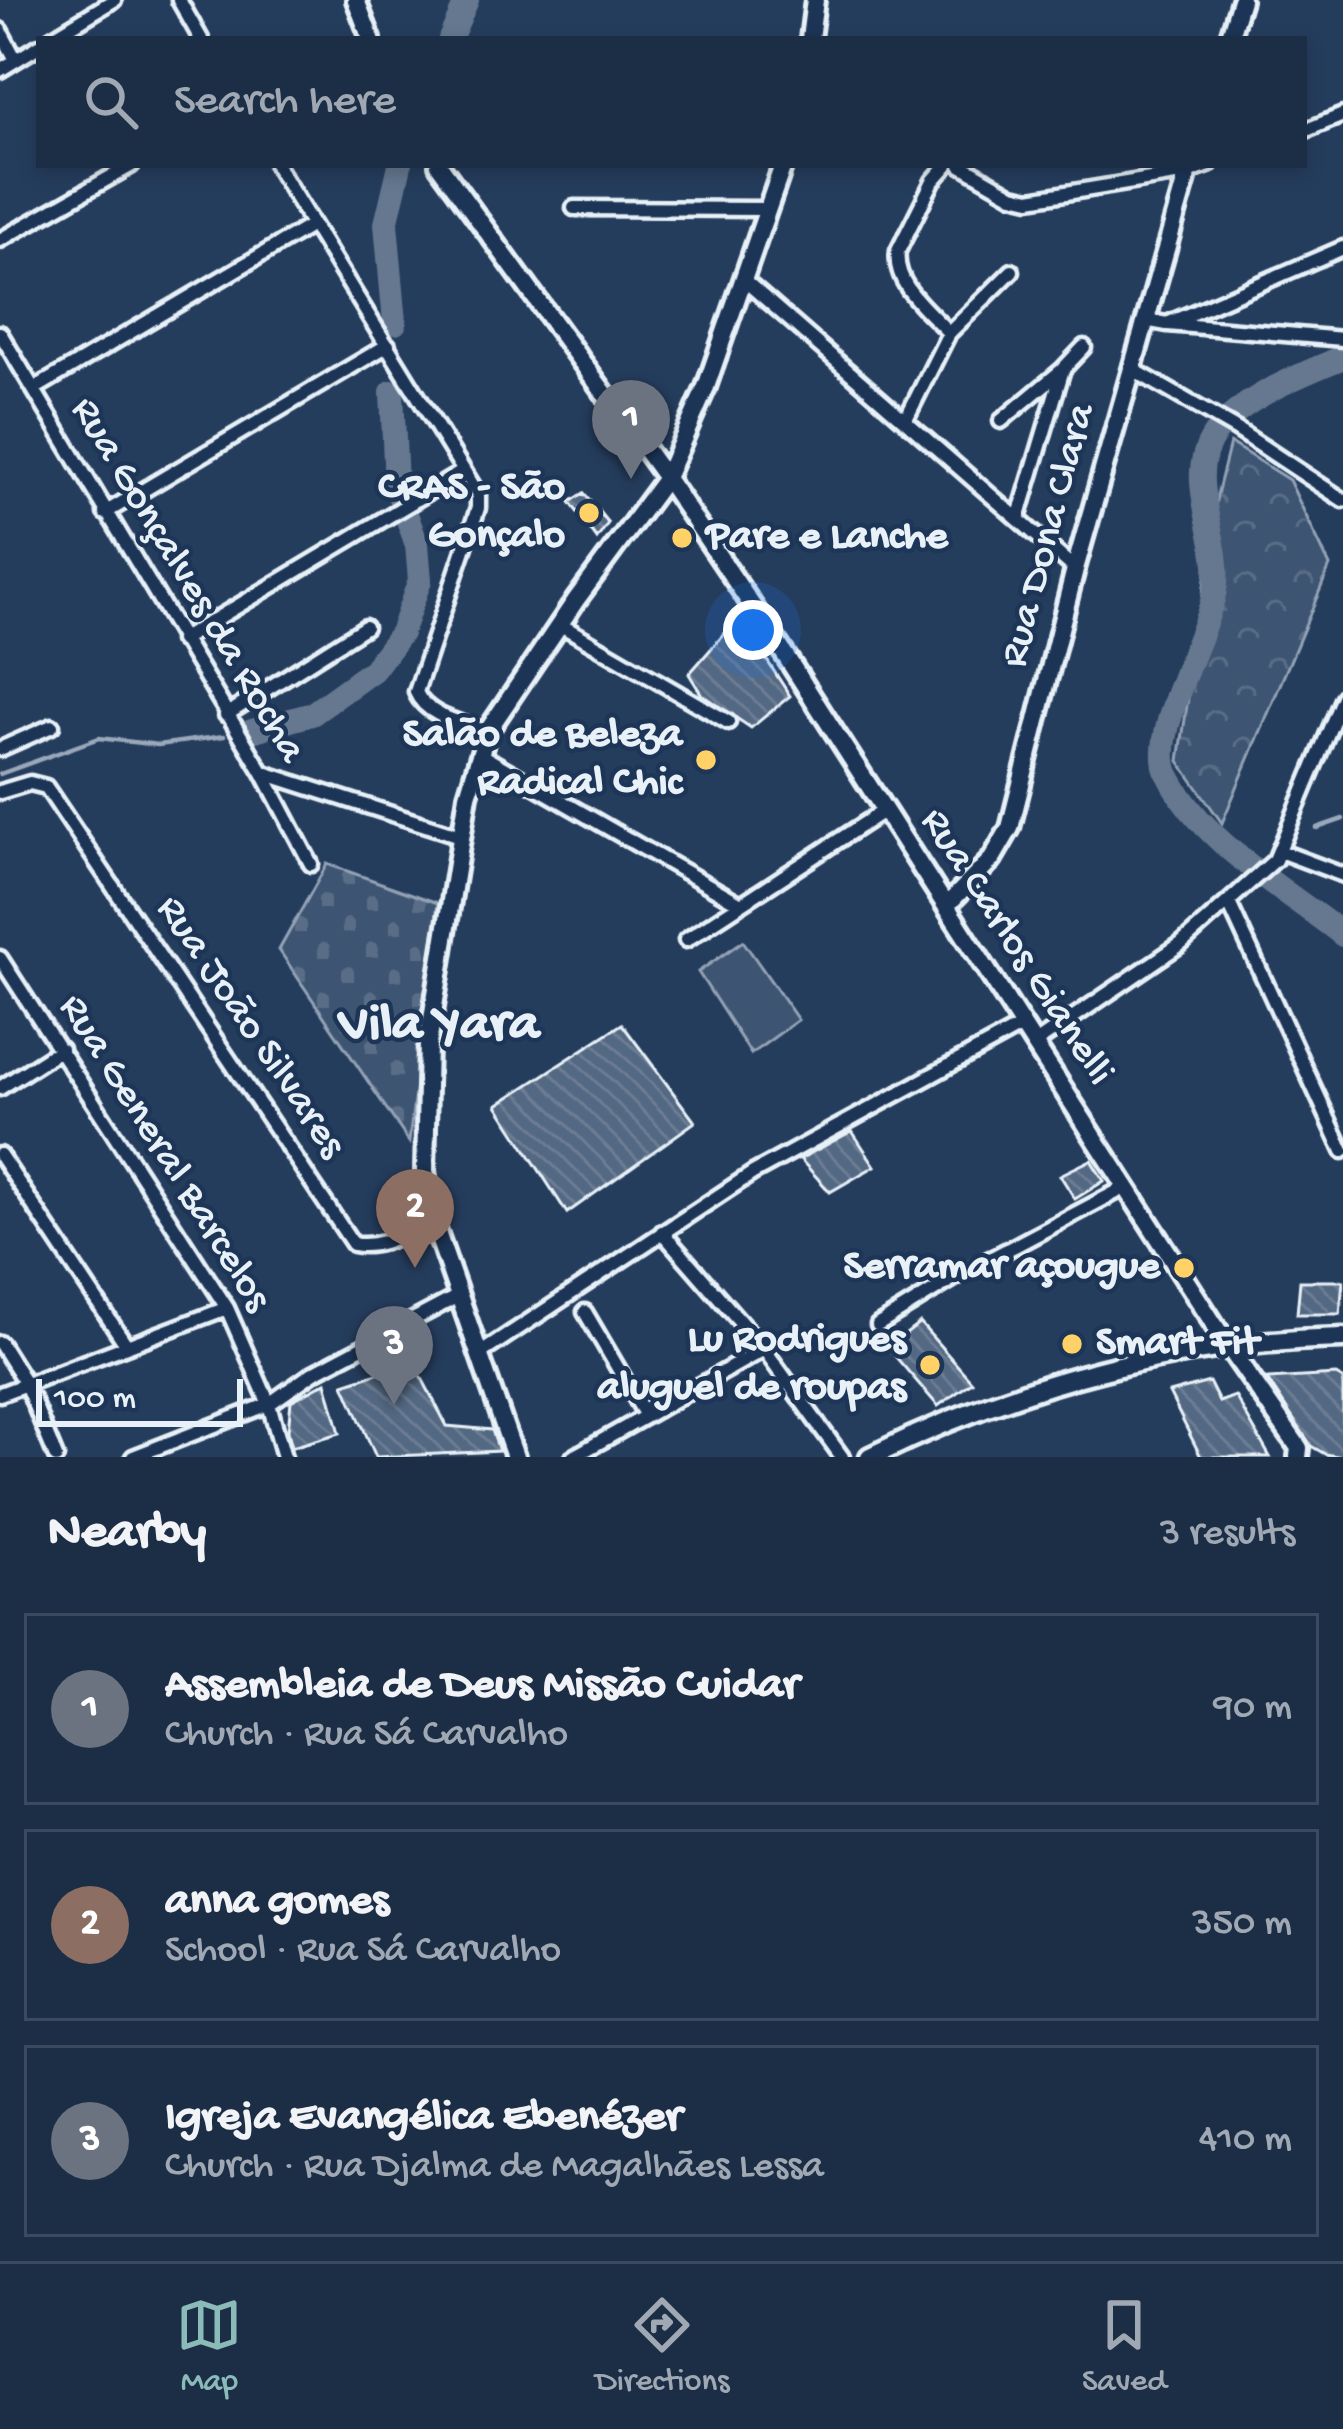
<!DOCTYPE html>
<html lang="en">
<head>
<meta charset="utf-8">
<style>
  body { margin:0; font-family:"Gochi Hand",sans-serif; background:#25364d; color:#f1f3f6 }
  .scale { position:absolute; left:36px; bottom:30px; width:207px; box-sizing:border-box; padding-left:12px; border:6px solid #e8f1f8; border-top:0; font-size:33px; line-height:42px; white-space:nowrap; color:#e8f1f8; -webkit-text-stroke:9px #1d3557; paint-order:stroke }
  .you { position:absolute; left:753px; top:630px; width:42px; height:42px; margin:-30px; border:9px solid #fff; border-radius:50%; background:#1a73e8; box-shadow:0 0 0 18px #1a73e833 }
  .badge { display:grid; place-items:center; width:78px; height:78px; border-radius:50%; background:#8bbbb9; color:#fff; font-size:39px; font-weight:700 }
  .pin { position:absolute; translate:-50% -99px; filter:drop-shadow(0 3px 6px #0008) }
  .pin::after { content:''; position:absolute; top:63px; width:42px; height:36px; background:inherit; clip-path:polygon(0 0,100% 0,50% 100%) }
  .list { margin:0; padding:0; list-style:none }
  h2 { display:flex; justify-content:space-between; align-items:center; height:156px; margin:0; padding:0 48px; font-size:51px }
  h2 small { font-size:39px; font-weight:400; color:#a0a8b3 }
  .list li { display:grid; grid-template-columns:78px 1fr auto; gap:36px; align-items:center; box-sizing:border-box; height:192px; margin:0 24px 24px; padding:0 24px; border:3px solid #3a4a5f; border-radius:0px }
  .list b { display:block; font-size:45px; white-space:nowrap }
  .list p { margin:0; font-size:39px; white-space:nowrap; color:#a0a8b3 }
  .list em { font-size:39px; font-style:normal; color:#a0a8b3 }
  .icon { flex:none; width:66px; height:66px; fill:none; stroke:currentColor; stroke-width:2; stroke-linecap:round; stroke-linejoin:round }
  .map { position:relative; flex:none; width:1343px; height:1457px; overflow:hidden }
  .search { position:absolute; background:#1c2e46; box-shadow:0 6px 18px #0003; left:36px; right:36px; top:36px; height:132px; display:flex; align-items:center; gap:30px; box-sizing:border-box; padding:0 42px; border-radius:0px; color:#a0a8b3; font-size:45px }
  .sheet { height:804px; background:#1c2e46 }
  nav { display:flex; justify-content:space-around; align-items:center; box-sizing:border-box; height:168px; border-top:3px solid #3a4a5f; background:#1c2e46; font-size:33px; color:#a0a8b3 }
  nav a { display:grid; justify-items:center; gap:6px }
  nav .on { color:#8bbbb9 }
  .map>svg:first-child { display:block }
  .forest { fill:url(#forest-crowns); stroke:#93a2b5; stroke-width:3 }
  .cemetery { fill:url(#cemetery-stones); stroke:#93a2b5; stroke-width:3 }
  .park { fill:#3e5472; stroke:#93a2b5; stroke-width:3 }
  .lines { fill:none; stroke-linecap:round; stroke-linejoin:round }
  .stream { stroke:#99a8ba; stroke-width:4.5 }
  .river { stroke:#657890; stroke-width:24 }
  .building { fill:url(#building-back-hatch); stroke:#e8f1f8; stroke-width:3 }
  .street-casing { stroke:#e8f1f8; stroke-width:21 }
  .secondary-casing { stroke:#e8f1f8; stroke-width:26 }
  .primary-casing { stroke:#e8f1f8; stroke-width:27 }
  .street { stroke:#1d3557; stroke-width:12 }
  .secondary { stroke:#1d3557; stroke-width:16 }
  .primary { stroke:#1d3557; stroke-width:18 }
  .poi-dot { fill:#ffd166; stroke:#1d3557; stroke-width:4.5 }
  .labels { text-anchor:middle; dominant-baseline:central; stroke-width:9; stroke-linejoin:round; paint-order:stroke }
  .poi-label { font-size:42px; font-weight:bold; fill:#e8f1f8; stroke:#1d3557; text-anchor:end }
  .street-label { font-size:42px; fill:#e8f1f8; stroke:#1d3557 }
  .district-label { font-size:54px; font-weight:bold; fill:#e8f1f8; stroke:#1d3557 }
</style>
</head>
<body>
<div class="map">
<svg width="1343" height="1457" viewBox="0 0 1343 1457">
  <defs>
    <pattern id="forest-crowns" width="20" height="18" patternUnits="userSpaceOnUse" patternTransform="scale(3)"><rect width="20" height="18" fill="#3e5472"/><path d="M2 6a3 3 0 1 1 6 0M12 15a3 3 0 1 1 6 0" fill="none" stroke="#5a6d87"/></pattern>
    <pattern id="cemetery-stones" width="16" height="16" patternUnits="userSpaceOnUse" patternTransform="scale(3)"><rect width="16" height="16" fill="#3e5472"/><path d="M2 7V4a2 2 0 0 1 4 0v3zM10 15v-3a2 2 0 0 1 4 0v3z" fill="#5a6d87"/></pattern>
    <pattern id="building-back-hatch" width="6" height="6" patternUnits="userSpaceOnUse" patternTransform="scale(3)"><rect width="6" height="6" fill="#536782"/><path d="M-1 5l2 2M0 0l6 6M5-1l2 2" fill="none" stroke="#6c7d94"/></pattern>
  </defs>
  <rect width="100%" height="100%" fill="#253d5d"/>
  <filter id="ink" filterUnits="userSpaceOnUse"><feTurbulence type="fractalNoise" baseFrequency=".00833" numOctaves="2"/><feDisplacementMap in="SourceGraphic" scale="24" xChannelSelector="R" yChannelSelector="G"/><feConvolveMatrix kernelMatrix="1 2 1 2 8 2 1 2 1" color-interpolation-filters="sRGB"/></filter>
  <g filter="url(#ink)">
    <path class="forest" d="M1230,443L1289,480L1330,566L1222,823L1179,761L1217,495Z"/>
    <path class="cemetery" d="M327,864L438,903L409,1142L279,950Z"/>
    <path class="park" d="M743,941L798,1020L751,1054L698,972Z"/>
    <g class="lines">
      <path class="stream" d="M0,774L99,738L158,745L224,736
        M1317,828L1343,819
        M1236,854L1245,851"/>
      <path class="river" d="M450,39L467,0
        M395,323L386,224L400,165
        M1343,357C1302,375 1246,395 1217,431C1181,476 1221,533 1216,583C1211,631 1147,733 1168,775C1201,842 1286,890 1343,935
        M252,731L312,714L373,670L401,633L420,580L417,545L396,486L392,392"/>
    </g>
    <path class="building" d="M584,493L608,523L597,539L570,502Z
      M739,617L790,696L751,728L702,695L689,674Z
      M622,1024L695,1122L567,1213L497,1105Z
      M852,1131L875,1166L830,1192L800,1159Z
      M1091,1160L1104,1181L1075,1199L1060,1175Z
      M1300,1281H1343L1340,1314H1297Z
      M920,1323L972,1382L938,1406L888,1348Z
      M413,1361L447,1426L492,1430L499,1451L376,1457L344,1384Z
      M1336,1375L1343,1379V1457L1325,1454L1311,1446L1267,1379Z
      M326,1382L340,1433L292,1447L288,1431L291,1401Z
      M1209,1382L1219,1402L1235,1396L1270,1457H1201L1169,1393Z"/>
    <g class="lines">
      <g class="street-casing">
        <path id="street" d="M179,0L201,39
          M0,30L16,60
          M50,39L114,0
          M0,70L39,46
          M1304,131L1343,115
          M276,165L478,494V508L416,692C426,717 464,723 487,732
          M947,165L933,181L898,251C893,285 928,310 949,333
          M961,165L1013,195L1030,199L1187,173L1209,165
          M574,208L768,209
          M0,240L132,165
          M744,280L1075,569
          M1145,320L1167,324L1343,248
          M1168,324L1343,339
          M0,333L263,773L311,864
          M1132,369L1236,429L1343,500
          M34,389L312,225
          M905,421L949,333L1012,271
          M1001,421L1062,370
          M105,513L388,345
          M1018,519L1063,369L1084,347
          M559,624L728,722
          M181,640L464,471
          M226,715L365,627
          M0,749L52,726
          M479,754L741,904
          M264,773L460,836
          M0,792L30,783L46,787L353,1244C380,1250 408,1231 433,1221
          M1282,852L1343,875
          M1229,903L1343,1151
          M686,940L885,810
          M0,958L227,1308L269,1404L284,1457
          M1034,1044L1181,944L1275,860L1343,697
          M0,1088L61,1049
          M0,1155L127,1346
          M662,1232L764,1349
          M585,1312L646,1416L764,1349L842,1457
          M878,1325L956,1277L1126,1187
          M0,1343L26,1384L56,1457
          M481,1353L753,1173L1022,1026
          M0,1394L227,1308
          M133,1457L269,1404L313,1373L460,1295
          M573,1457L646,1416"/>
      </g>
      <g class="secondary-casing">
        <path id="secondary" d="M356,0L371,39
          M810,39L815,0
          M1229,39L1241,0
          M439,165L666,478L778,644L1228,1346L1299,1448L1298,1457
          M946,906L992,859L1010,828L1075,569L1190,165
          M515,1457L433,1221L425,1171L428,1044L468,795L487,732L576,600L666,478L706,387L783,165"/>
      </g>
      <g class="primary-casing">
        <path id="primary" d="M870,1457C1022,1382 1173,1342 1343,1338"/>
      </g>
      <use href="#street" class="street"/>
      <use href="#secondary" class="secondary"/>
      <use href="#primary" class="primary"/>
    </g>
  </g>
  <g class="poi-dot">
    <circle cx="589" cy="513" r="12"/>
    <circle cx="682" cy="538" r="12"/>
    <circle cx="706" cy="760" r="12"/>
    <circle cx="1184" cy="1268" r="12"/>
    <circle cx="1072" cy="1344" r="12"/>
    <circle cx="930" cy="1365" r="12"/>
  </g>
  <g class="labels">
    <g class="poi-label">
      <text x="565" y="489">CRAS - São<tspan x="565" dy="48">Gonçalo</tspan></text>
      <text x="706" y="538" text-anchor="start">Pare e Lanche</text>
      <text x="682" y="736">Salão de Beleza<tspan x="682" dy="48">Radical Chic</tspan></text>
      <text x="1160" y="1268">Serramar açougue</text>
      <text x="906" y="1341">Lu Rodrigues<tspan x="906" dy="48">aluguel de roupas</tspan></text>
      <text x="1096" y="1344" text-anchor="start">Smart Fit</text>
    </g>
    <g class="street-label">
      <text transform="translate(1050 536) rotate(-75)">Rua Dona Clara</text>
      <text transform="translate(186 581) rotate(59)">Rua Gonçalves da Rocha</text>
      <text transform="translate(1015 948) rotate(57)">Rua Carlos Gianelli</text>
      <text transform="translate(249 1028) rotate(56)">Rua João Silvares</text>
      <text transform="translate(163 1154) rotate(58)">Rua General Barcelos</text>
    </g>
    <g class="district-label">
      <text x="439" y="1027">Vila Yara</text>
    </g>
  </g>
</svg>
<div class="scale">100 m</div>
<div class="you"></div>
<div class="pin badge" style="left:631px;top:479px;background:#6b7280">1</div>
<div class="pin badge" style="left:415px;top:1268px;background:#8d6e63">2</div>
<div class="pin badge" style="left:394px;top:1405px;background:#6b7280">3</div>
<div class="search"><svg class="icon" aria-label="search" viewBox="0 0 24 24"><circle cx="10" cy="10" r="6"/><path d="M15 15l6 6"/></svg>Search here</div>
</div>
<section class="sheet">
<h2>Nearby<small>3 results</small></h2>
<ul class="list">
<li><span class="badge" style="background:#6b7280">1</span><div><b>Assembleia de Deus Missão Cuidar</b><p>Church · Rua Sá Carvalho</p></div><em>90 m</em></li>
<li><span class="badge" style="background:#8d6e63">2</span><div><b>anna gomes</b><p>School · Rua Sá Carvalho</p></div><em>350 m</em></li>
<li><span class="badge" style="background:#6b7280">3</span><div><b>Igreja Evangélica Ebenézer</b><p>Church · Rua Djalma de Magalhães Lessa</p></div><em>410 m</em></li>
</ul>
</section>
<nav>
<a class="on"><svg class="icon" aria-label="map" viewBox="0 0 24 24"><path d="M3 6l6-2 6 2 6-2v14l-6 2-6-2-6 2zM9 4v14M15 6v14"/></svg>Map</a>
<a><svg class="icon" aria-label="directions" viewBox="0 0 24 24"><path d="M12 3l9 9-9 9-9-9zM9 14v-3h6M13 9l2 2-2 2"/></svg>Directions</a>
<a><svg class="icon" aria-label="saved" viewBox="0 0 24 24"><path d="M7 4h10v16l-5-4-5 4z"/></svg>Saved</a>
</nav>
</body>
</html>
